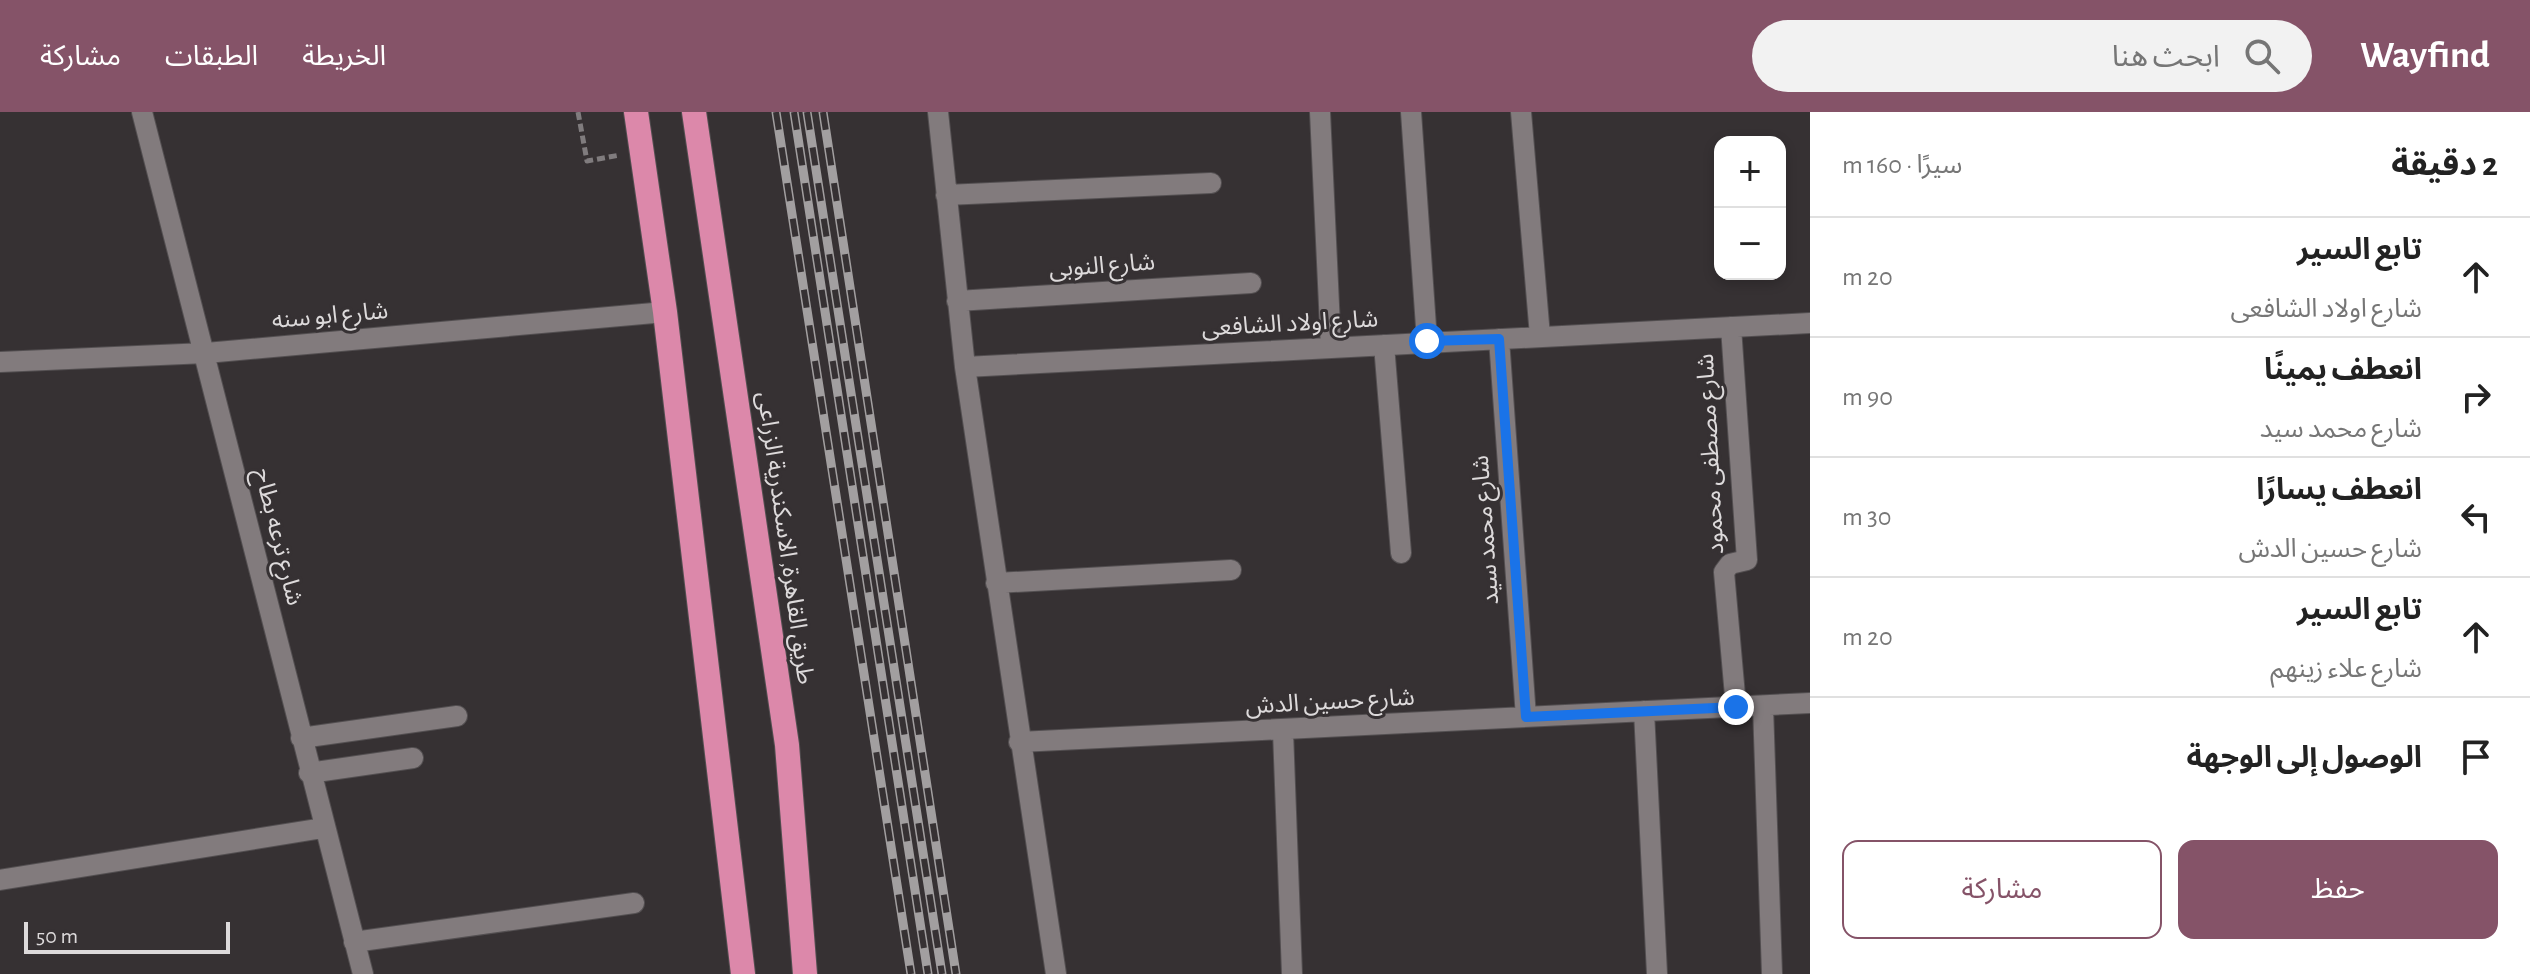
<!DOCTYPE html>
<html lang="ar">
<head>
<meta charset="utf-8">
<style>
  body { margin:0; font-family:"Alegreya Sans","Noto Sans Arabic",sans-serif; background:#f2f2f2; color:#222; direction:rtl }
  .controls { position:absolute; right:24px; top:24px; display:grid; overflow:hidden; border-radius:16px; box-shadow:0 4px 12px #0003 }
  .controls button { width:72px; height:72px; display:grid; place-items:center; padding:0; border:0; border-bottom:2px solid #e0e0e0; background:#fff; color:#222; font:40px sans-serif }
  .scale { position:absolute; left:24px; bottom:20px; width:206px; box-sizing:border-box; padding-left:8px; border:4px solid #dddadb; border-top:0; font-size:22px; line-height:28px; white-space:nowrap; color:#dddadb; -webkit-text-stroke:6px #363133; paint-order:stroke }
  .stop { position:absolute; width:24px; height:24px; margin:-18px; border:6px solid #1a73e8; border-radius:50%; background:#fff }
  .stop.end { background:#1a73e8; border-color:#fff; box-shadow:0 2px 8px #0008 }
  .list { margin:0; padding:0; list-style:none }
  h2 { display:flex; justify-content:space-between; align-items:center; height:104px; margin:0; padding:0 32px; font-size:34px }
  h2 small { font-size:26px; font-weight:400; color:#767676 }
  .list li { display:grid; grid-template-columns:52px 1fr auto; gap:24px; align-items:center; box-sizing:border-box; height:120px; padding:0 32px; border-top:2px solid #e0e0e0 }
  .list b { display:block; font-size:30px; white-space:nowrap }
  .list p { margin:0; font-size:26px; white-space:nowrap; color:#767676 }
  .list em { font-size:26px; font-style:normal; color:#767676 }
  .actions { display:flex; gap:16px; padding:24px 32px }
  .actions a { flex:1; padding:18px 0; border:2px solid #855368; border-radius:16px; text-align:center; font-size:28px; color:#855368 }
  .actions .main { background:#855368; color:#fff }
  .icon { flex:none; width:44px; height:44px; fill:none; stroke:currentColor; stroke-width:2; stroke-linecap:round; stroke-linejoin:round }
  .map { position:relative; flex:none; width:1810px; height:862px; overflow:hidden; direction:ltr }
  header { display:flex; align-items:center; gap:48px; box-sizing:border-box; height:112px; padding:0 40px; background:#855368; color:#fff }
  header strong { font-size:38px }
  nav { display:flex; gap:44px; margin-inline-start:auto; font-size:28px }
  .search { width:560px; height:72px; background:#f2f2f2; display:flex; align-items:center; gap:20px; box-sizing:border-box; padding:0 28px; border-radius:44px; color:#767676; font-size:30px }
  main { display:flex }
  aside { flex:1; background:#fff }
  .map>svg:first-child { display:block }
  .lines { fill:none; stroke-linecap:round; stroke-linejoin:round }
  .minor-casing { stroke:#534f51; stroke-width:22 }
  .highway-casing { stroke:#534f51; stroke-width:26 }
  .path { stroke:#807c7e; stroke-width:5; stroke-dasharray:8 4; stroke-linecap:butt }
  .minor { stroke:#827b7d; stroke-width:20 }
  .highway { stroke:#dc88aa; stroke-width:24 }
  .rail-casing { stroke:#a29fa0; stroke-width:9 }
  .rail { stroke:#363133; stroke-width:6; stroke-dasharray:18; stroke-linecap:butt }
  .route { stroke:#1a73e8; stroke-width:10 }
  .labels { text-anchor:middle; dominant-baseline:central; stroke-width:6; stroke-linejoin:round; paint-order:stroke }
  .street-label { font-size:24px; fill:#dddadb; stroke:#363133 }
</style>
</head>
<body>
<header>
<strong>Wayfind</strong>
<div class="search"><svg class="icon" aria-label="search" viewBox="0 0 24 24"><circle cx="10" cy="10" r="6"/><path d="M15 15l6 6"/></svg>ابحث هنا</div>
<nav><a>الخريطة</a><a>الطبقات</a><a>مشاركة</a></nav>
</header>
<main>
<aside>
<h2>2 دقيقة<small>سيرًا · 160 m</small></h2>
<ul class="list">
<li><svg class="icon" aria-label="ahead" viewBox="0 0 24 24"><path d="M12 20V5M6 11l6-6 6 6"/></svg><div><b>تابع السير</b><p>شارع اولاد الشافعى</p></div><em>20 m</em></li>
<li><svg class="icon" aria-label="right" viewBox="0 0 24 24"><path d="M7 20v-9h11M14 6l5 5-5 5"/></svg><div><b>انعطف يمينًا</b><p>شارع محمد سيد</p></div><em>90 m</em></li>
<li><svg class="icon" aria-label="left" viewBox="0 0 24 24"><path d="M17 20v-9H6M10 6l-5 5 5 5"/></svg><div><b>انعطف يسارًا</b><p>شارع حسين الدش</p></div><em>30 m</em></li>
<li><svg class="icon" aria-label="ahead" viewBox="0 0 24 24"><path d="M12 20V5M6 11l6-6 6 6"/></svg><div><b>تابع السير</b><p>شارع علاء زينهم</p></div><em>20 m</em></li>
<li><svg class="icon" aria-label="arrive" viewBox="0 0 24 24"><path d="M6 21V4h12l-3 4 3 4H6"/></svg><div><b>الوصول إلى الوجهة</b></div></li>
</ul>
<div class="actions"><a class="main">حفظ</a><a>مشاركة</a></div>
</aside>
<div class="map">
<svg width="1810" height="862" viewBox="0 0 1810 862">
  <rect width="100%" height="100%" fill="#363133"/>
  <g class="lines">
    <g class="minor-casing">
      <path id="minor" d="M142,0L363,862
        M938,0L965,255L1056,862
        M1320,0L1331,236
        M1411,0L1427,229
        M1521,0L1540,224
        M946,83L1211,71
        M957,189L1251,171
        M1731,215L1747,448L1730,452L1724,460L1736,595
        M1499,227L1526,605
        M1384,233L1401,441
        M0,250L206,241L665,200
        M965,255L1810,211
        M996,471L1231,458
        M1763,594L1772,862
        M1644,599L1657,862
        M1283,619L1292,862
        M301,626L457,604
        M1019,630L1810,591
        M309,661L413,646
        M0,768L323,716
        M354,830L634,791"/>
    </g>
    <g class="highway-casing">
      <path id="highway" d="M636,0L665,200L743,862
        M694,0L787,633L805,862"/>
    </g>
    <path class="path" d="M578,0L587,49L620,43"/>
    <use href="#minor" class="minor"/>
    <use href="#highway" class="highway"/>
    <g class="rail-casing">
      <path id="rail" d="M776,0L911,862
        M794,0L928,862
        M807,0L942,862
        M823,0L956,862"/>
    </g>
    <use href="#rail" class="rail"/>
  </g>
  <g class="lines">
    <path class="route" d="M1427,229L1499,227L1526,605L1736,595"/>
  </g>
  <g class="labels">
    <g class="street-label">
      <text transform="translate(1102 154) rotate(-4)">شارع النوبى</text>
      <text transform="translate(330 204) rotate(-5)">شارع ابو سنه</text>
      <text transform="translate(1290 212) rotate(-3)">شارع اولاد الشافعى</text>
      <text transform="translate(1711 342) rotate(-93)">شارع مصطفى محمود</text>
      <text transform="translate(1486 418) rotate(-94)">شارع محمد سيد</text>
      <text transform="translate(278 425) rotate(76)">شارع ترعه بطاح</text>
      <text transform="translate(785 426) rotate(82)">طريق القاهرة, الاسكندرية الزراعى</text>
      <text transform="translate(1330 590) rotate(-3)">شارع حسين الدش</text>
    </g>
  </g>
</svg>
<div class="controls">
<button>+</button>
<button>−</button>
</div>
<div class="scale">50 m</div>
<div class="stop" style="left:1427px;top:229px"></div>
<div class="stop end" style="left:1736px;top:595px"></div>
</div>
</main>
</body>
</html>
